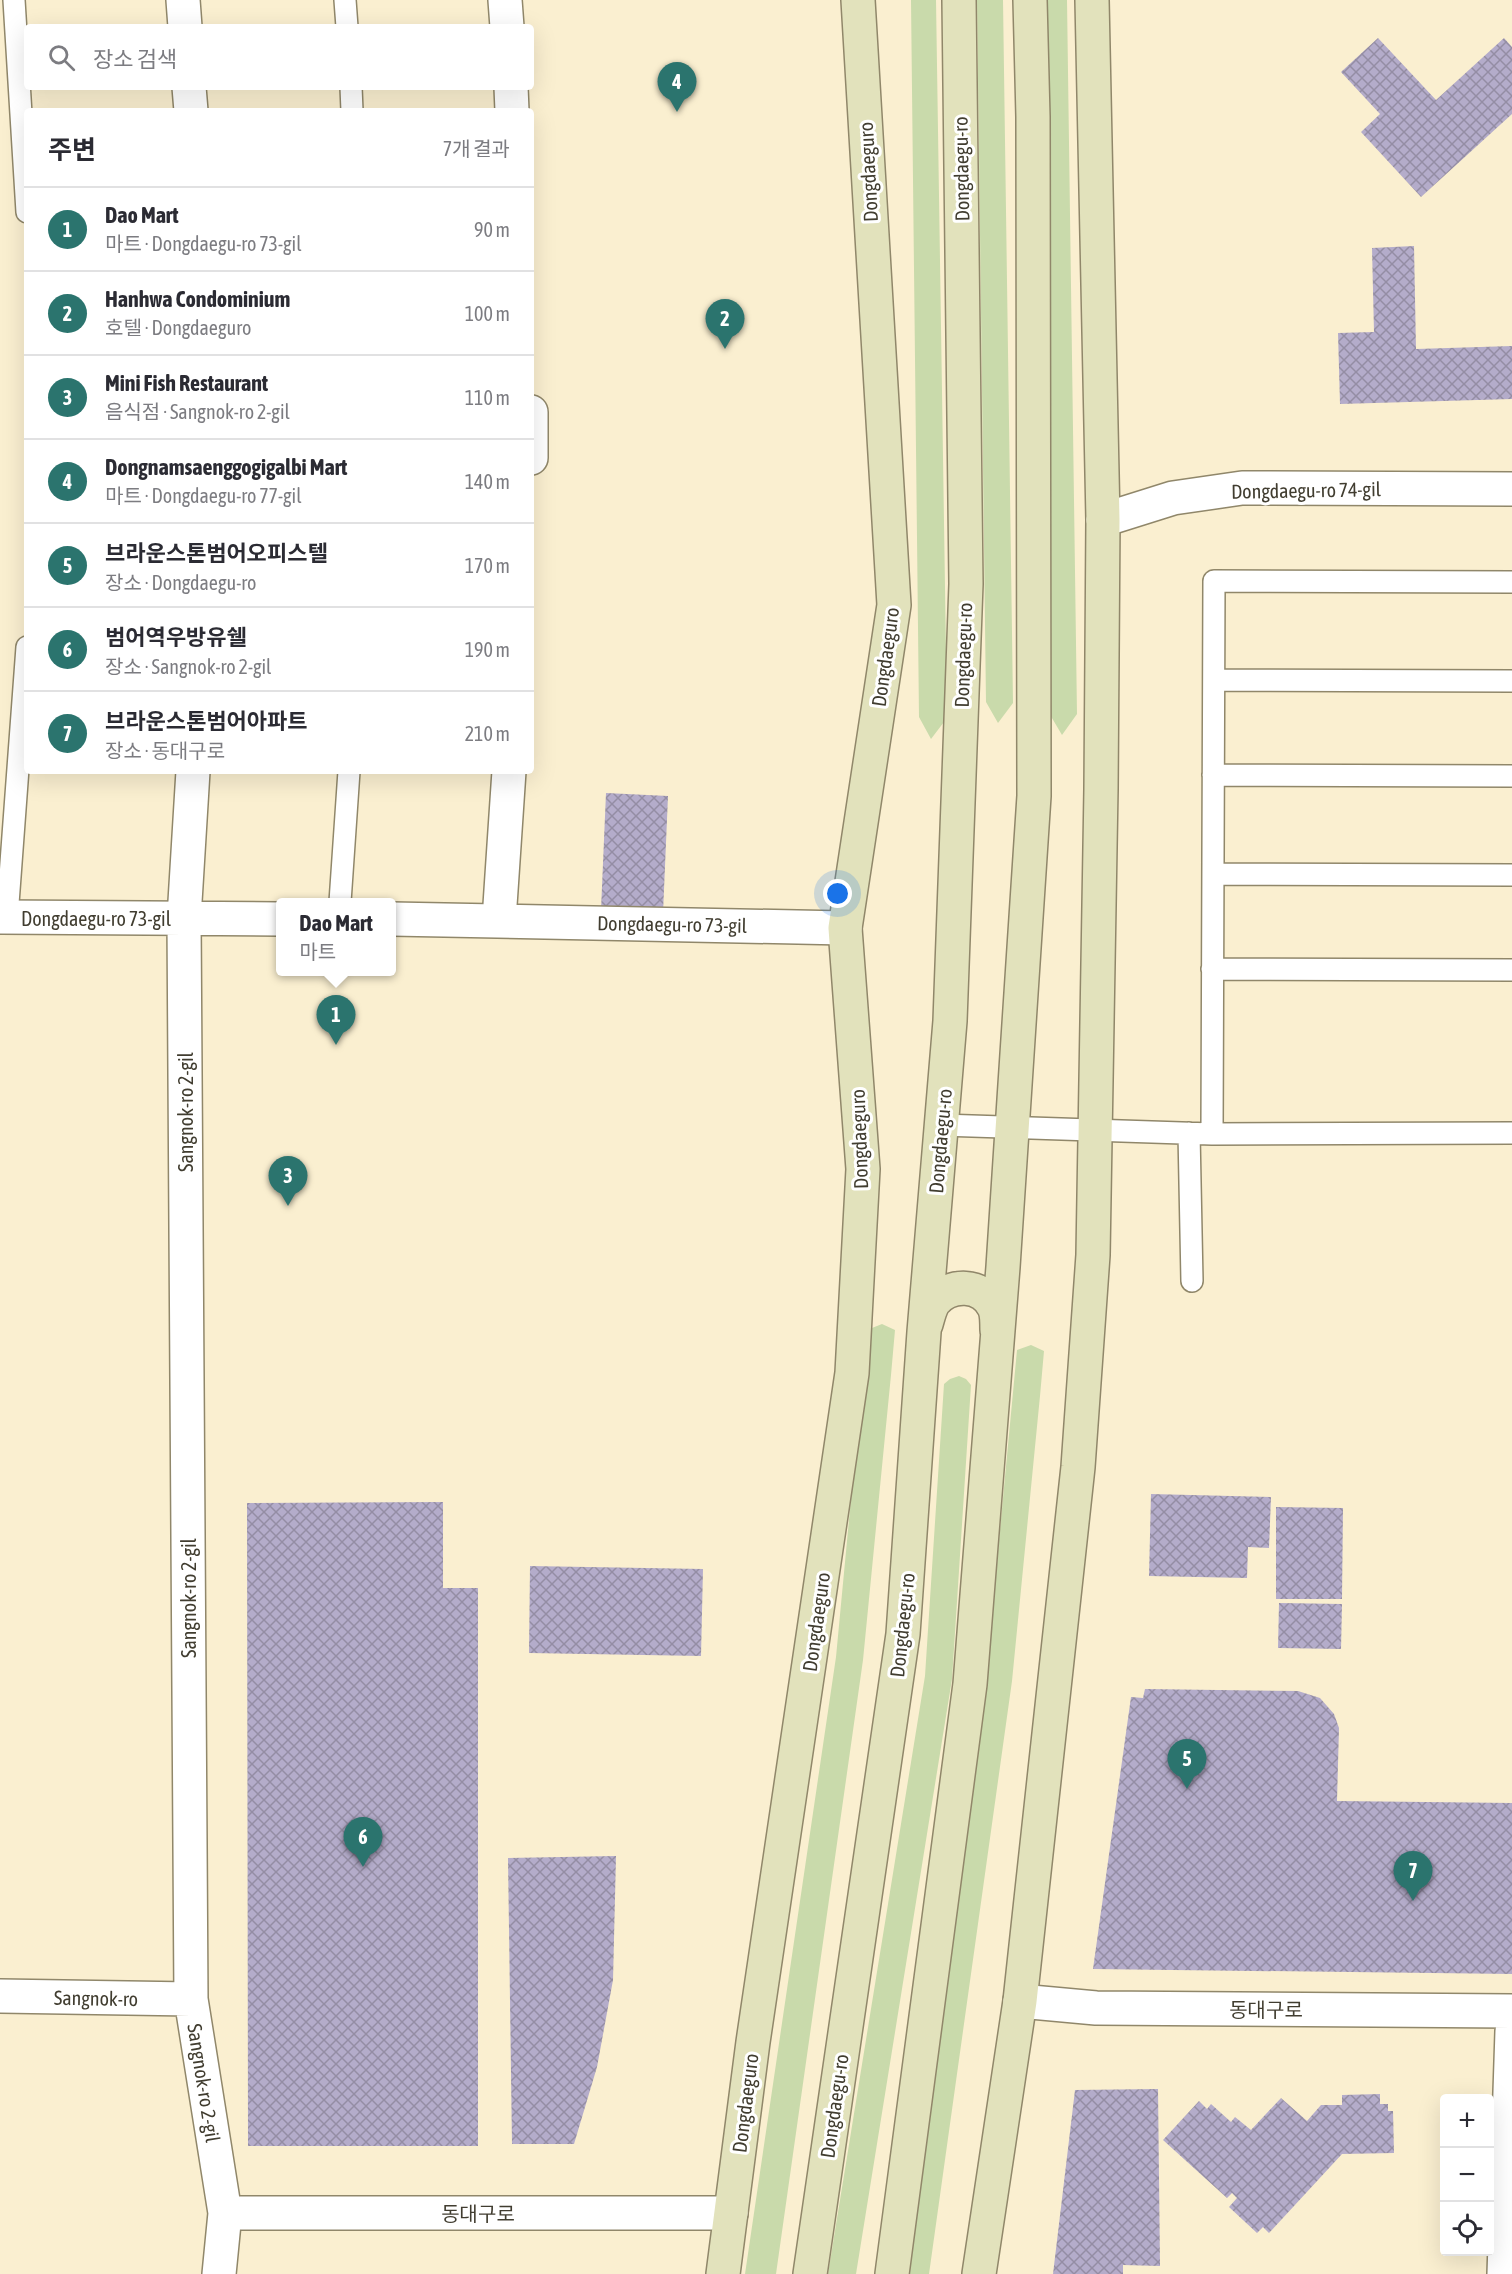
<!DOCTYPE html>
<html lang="ko">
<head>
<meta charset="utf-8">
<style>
  body { margin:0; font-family:"Asap Condensed","Noto Sans KR",sans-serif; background:#f7f7f7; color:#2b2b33 }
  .controls { position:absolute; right:18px; bottom:18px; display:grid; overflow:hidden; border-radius:6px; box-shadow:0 6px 24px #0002 }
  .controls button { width:54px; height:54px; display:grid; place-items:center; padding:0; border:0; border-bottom:2px solid #e1e1e2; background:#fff; color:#2b2b33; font:30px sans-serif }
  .you { position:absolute; left:838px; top:894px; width:21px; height:21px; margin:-15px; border:4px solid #fff; border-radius:50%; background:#1a73e8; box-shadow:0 0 0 9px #1a73e833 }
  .badge { display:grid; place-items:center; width:39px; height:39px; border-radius:50%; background:#2b746e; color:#fff; font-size:20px; font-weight:700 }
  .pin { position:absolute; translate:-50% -50px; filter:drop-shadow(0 2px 3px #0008) }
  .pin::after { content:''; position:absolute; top:32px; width:21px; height:18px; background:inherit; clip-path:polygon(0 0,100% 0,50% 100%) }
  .popup { position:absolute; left:276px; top:898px; width:120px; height:78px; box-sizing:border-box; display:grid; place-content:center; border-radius:6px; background:#fff; filter:drop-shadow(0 2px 4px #0005); font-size:20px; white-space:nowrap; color:#7c7c81 }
  .popup b { font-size:22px; color:#2b2b33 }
  .popup::after { content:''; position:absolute; left:50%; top:100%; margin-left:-12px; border:12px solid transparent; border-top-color:#fff }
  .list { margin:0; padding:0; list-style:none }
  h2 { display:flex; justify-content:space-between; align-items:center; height:78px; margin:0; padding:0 24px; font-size:26px }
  h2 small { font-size:20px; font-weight:400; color:#7c7c81 }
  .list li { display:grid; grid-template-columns:39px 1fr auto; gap:18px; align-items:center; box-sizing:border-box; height:84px; padding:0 24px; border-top:2px solid #e1e1e2 }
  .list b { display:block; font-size:22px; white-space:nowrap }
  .list p { margin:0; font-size:20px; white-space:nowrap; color:#7c7c81 }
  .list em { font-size:20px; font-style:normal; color:#7c7c81 }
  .icon { flex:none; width:33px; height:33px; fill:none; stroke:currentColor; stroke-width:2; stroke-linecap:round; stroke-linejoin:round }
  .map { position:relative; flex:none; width:1512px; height:2274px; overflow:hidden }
  .search { position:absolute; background:#fff; box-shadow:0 6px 24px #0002; left:24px; top:24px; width:510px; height:66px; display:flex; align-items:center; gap:15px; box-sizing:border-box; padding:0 21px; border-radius:6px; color:#7c7c81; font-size:22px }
  .panel { position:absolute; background:#fff; box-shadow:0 6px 24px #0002; left:24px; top:108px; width:510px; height:666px; border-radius:6px }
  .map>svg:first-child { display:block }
  .green { fill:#c9daab }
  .building { fill:url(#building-cross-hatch) }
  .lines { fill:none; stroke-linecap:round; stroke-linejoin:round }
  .lane-casing { stroke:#90876a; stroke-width:24 }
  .street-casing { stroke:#90876a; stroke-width:36 }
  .secondary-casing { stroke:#90876a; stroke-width:36 }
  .lane { stroke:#fff; stroke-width:21 }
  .street { stroke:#fff; stroke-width:33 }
  .secondary { stroke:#e2e2bc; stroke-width:33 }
  .labels { text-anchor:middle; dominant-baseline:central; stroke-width:6; stroke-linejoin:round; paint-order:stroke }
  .street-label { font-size:20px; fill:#413d30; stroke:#fff }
</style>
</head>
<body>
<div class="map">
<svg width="1512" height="2274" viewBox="0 0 1512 2274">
  <defs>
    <pattern id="building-cross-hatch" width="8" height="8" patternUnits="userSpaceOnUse" patternTransform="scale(1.5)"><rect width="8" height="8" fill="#b4acca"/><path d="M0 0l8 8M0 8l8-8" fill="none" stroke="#948da4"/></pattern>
  </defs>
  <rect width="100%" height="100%" fill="#faefd0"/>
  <path class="green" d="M911,0H936L947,718L931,739L919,717Z
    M977,0H1003L1013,703L998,723L986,702Z
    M1041,0H1067L1077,714L1062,735L1049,713Z
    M882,1324L895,1330L891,1375L863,1660L776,2274H745L836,1657L867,1330Z
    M1031,1345L1044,1351L1040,1396L1012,1681L929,2274H901L986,1678L1017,1350Z
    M959,1376L966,1379L971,1385L952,1679L856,2274H828L925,1676L944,1384L950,1379Z"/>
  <path class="building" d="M1378,38L1436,100L1504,38L1512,47V114L1421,197L1361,132L1380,114L1341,72Z
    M1414,246L1416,349L1512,346V399L1340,404L1338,333L1374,332L1372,248Z
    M606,793L668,796L663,913L601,910Z
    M1151,1494L1271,1497L1269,1548L1248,1547L1247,1578L1149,1576Z
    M443,1502V1588H478V2146H248L247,1503Z
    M1276,1507L1343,1508L1342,1599H1276Z
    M530,1566L703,1569L701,1656L529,1653Z
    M1279,1603L1342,1604L1341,1649L1278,1648Z
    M1145,1689L1298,1691L1320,1698L1334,1714L1339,1728L1337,1801L1512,1803V1974L1093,1969L1131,1697L1143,1698Z
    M616,1856L613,1980L597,2067L574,2144H512L508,1858Z
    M1158,2089L1160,2266L1123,2265V2274H1053L1075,2090Z
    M1380,2094V2104H1388V2111H1393L1394,2153L1342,2154L1269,2233L1263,2227L1257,2233L1229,2207L1237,2198L1232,2193L1227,2198L1163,2140L1199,2101L1207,2109L1211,2104L1231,2122L1235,2117L1251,2130L1281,2098L1307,2121L1321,2105H1342V2095Z"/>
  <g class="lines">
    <g class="lane-casing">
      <path id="lane" d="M14,0L27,212
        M345,0L347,27
        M351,87L352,111
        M1214,680L1512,681
        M1213,775L1512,776
        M1213,874L1512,875
        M340,902L349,771
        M7,917L27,647
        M1212,969L1512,970
        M941,1125L1212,1134L1512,1133
        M1189,1133L1192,1281
        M1212,1134L1214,581L1512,582"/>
    </g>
    <g class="street-casing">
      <path id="street" d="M183,0L185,27
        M505,0L507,27
        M189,87L191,111
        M511,87L512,111
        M531,412V458
        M1103,520L1173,498L1242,488L1512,489
        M193,771L184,918L191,1999L225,2213L219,2274
        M0,917L280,919
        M392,919L845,928
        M499,920L509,771
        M0,1996L191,1999
        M1020,2001L1096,2008L1512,2011
        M225,2213H731
        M1504,2274L1512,2031"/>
    </g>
    <g class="secondary-casing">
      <path id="secondary" d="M926,1324C928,1317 930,1308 934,1302C950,1283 982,1283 994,1307C997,1313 997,1323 997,1330
        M723,2274L753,2042L852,1373L863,1169L845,928L894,605L858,0
        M810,2274L903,1634L924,1332L950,1021L966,584L959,0
        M892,2274L970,1684L1003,1267L1034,796L1033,117L1030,0
        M979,2274L1020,2001L1078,1467L1093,1255L1101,789L1103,520L1092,0"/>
    </g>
    <use href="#lane" class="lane"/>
    <use href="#street" class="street"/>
    <use href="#secondary" class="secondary"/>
  </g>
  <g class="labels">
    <g class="street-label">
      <text transform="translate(961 169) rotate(-91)">Dongdaegu-ro</text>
      <text transform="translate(868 172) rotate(-93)">Dongdaeguro</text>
      <text transform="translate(1306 490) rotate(-1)">Dongdaegu-ro 74-gil</text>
      <text transform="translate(963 655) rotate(-88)">Dongdaegu-ro</text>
      <text transform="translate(885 657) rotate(-82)">Dongdaeguro</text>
      <text x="96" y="918">Dongdaegu-ro 73-gil</text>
      <text transform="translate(672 924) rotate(1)">Dongdaegu-ro 73-gil</text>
      <text transform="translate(185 1112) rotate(-90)">Sangnok-ro 2-gil</text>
      <text transform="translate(859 1139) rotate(-92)">Dongdaeguro</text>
      <text transform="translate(940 1141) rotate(-85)">Dongdaegu-ro</text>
      <text transform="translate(188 1598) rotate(-90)">Sangnok-ro 2-gil</text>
      <text transform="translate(816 1622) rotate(-82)">Dongdaeguro</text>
      <text transform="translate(902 1625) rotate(-84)">Dongdaegu-ro</text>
      <text transform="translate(96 1998) rotate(1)">Sangnok-ro</text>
      <text x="1266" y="2009">동대구로</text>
      <text transform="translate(204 2083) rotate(81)">Sangnok-ro 2-gil</text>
      <text transform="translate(745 2103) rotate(-83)">Dongdaeguro</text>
      <text transform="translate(834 2106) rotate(-82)">Dongdaegu-ro</text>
      <text x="478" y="2213">동대구로</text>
    </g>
  </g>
</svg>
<div class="controls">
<button>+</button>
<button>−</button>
<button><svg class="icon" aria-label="locate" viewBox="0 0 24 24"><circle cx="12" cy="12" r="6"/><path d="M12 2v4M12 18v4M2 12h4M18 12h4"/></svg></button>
</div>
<div class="you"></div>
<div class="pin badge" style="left:336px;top:1045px">1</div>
<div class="popup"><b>Dao Mart</b>마트</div>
<div class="pin badge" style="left:725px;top:349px">2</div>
<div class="pin badge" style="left:288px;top:1206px">3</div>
<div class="pin badge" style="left:677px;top:112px">4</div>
<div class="pin badge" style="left:1187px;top:1789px">5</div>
<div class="pin badge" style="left:363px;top:1867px">6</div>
<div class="pin badge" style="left:1413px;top:1901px">7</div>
<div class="search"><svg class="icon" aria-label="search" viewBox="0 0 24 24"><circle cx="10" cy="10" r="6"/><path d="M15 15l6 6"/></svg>장소 검색</div>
<section class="panel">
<h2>주변<small>7개 결과</small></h2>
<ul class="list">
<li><span class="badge">1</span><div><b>Dao Mart</b><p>마트 · Dongdaegu-ro 73-gil</p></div><em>90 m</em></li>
<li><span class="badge">2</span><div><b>Hanhwa Condominium</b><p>호텔 · Dongdaeguro</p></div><em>100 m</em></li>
<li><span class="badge">3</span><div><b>Mini Fish Restaurant</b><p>음식점 · Sangnok-ro 2-gil</p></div><em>110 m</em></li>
<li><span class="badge">4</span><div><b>Dongnamsaenggogigalbi Mart</b><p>마트 · Dongdaegu-ro 77-gil</p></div><em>140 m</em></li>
<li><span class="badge">5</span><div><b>브라운스톤범어오피스텔</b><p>장소 · Dongdaegu-ro</p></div><em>170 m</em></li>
<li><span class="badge">6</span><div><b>범어역우방유쉘</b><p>장소 · Sangnok-ro 2-gil</p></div><em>190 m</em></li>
<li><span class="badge">7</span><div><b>브라운스톤범어아파트</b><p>장소 · 동대구로</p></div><em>210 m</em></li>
</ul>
</section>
</div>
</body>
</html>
